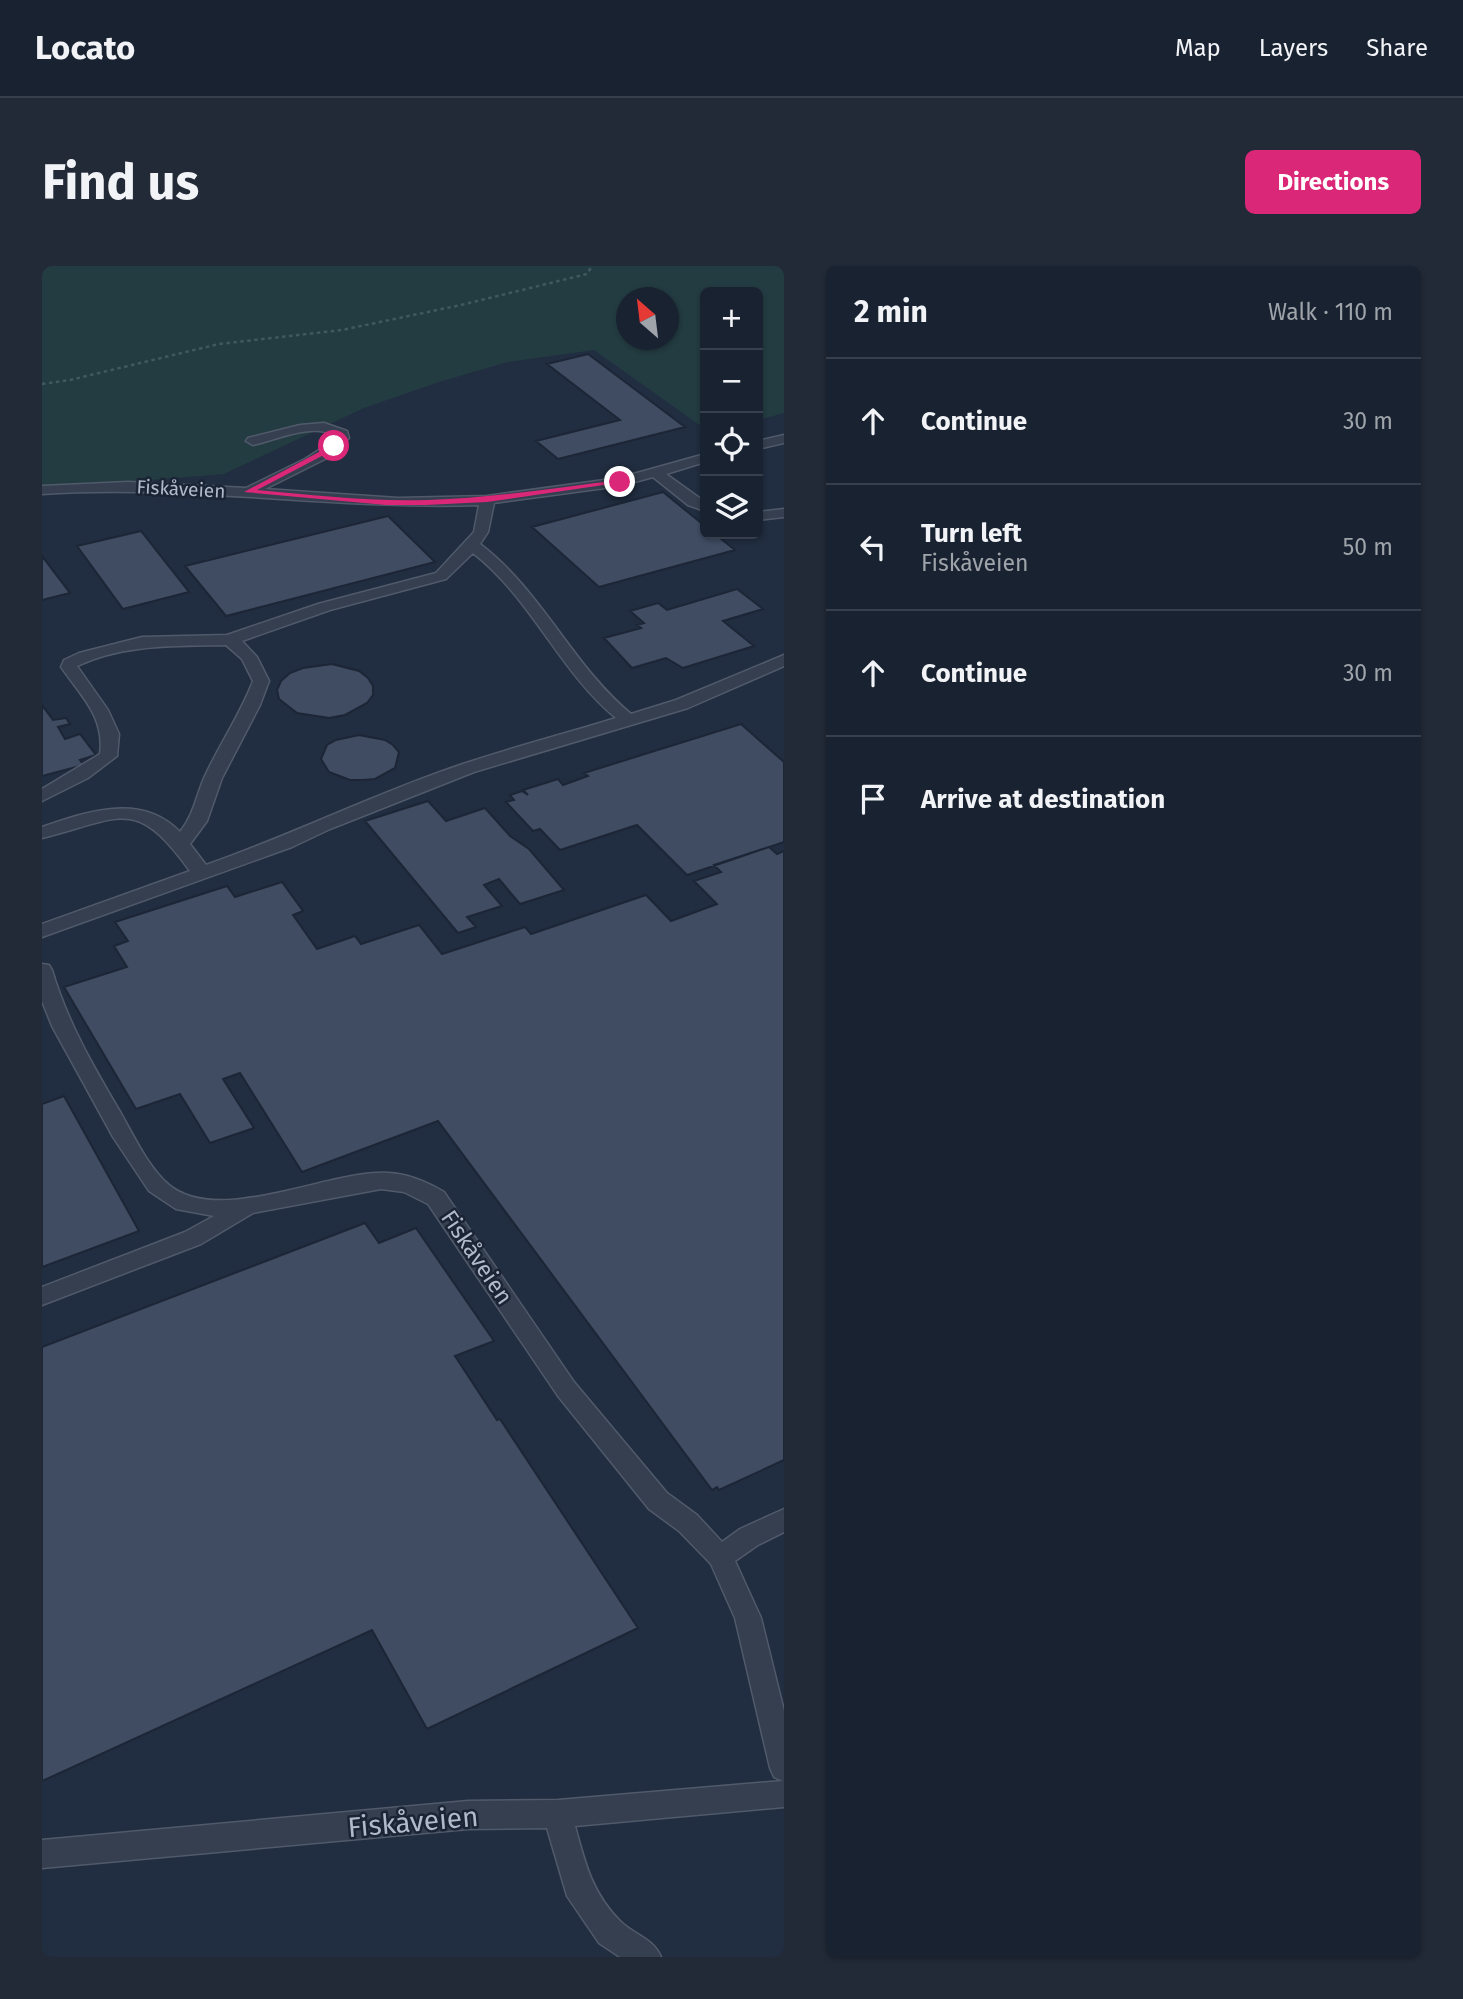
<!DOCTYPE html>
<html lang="en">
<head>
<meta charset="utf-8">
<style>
  body { margin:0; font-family:"Fira Sans",sans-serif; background:#222a38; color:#f1f3f6 }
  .controls { position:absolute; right:21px; top:21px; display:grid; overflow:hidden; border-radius:10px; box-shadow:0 2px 5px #0004 }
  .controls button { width:63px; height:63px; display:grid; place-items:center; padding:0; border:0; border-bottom:2px solid #373f4c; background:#192230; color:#f1f3f6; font:35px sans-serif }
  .compass { position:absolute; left:574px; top:21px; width:63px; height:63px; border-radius:50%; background:#192230; box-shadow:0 2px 5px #0004; rotate:332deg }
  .stop { position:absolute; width:21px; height:21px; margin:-16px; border:5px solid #db2777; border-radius:50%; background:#fff }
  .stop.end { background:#db2777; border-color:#fff; box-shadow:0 2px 7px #0008 }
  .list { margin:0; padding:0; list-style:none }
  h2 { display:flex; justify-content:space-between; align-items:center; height:91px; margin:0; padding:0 28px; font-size:30px }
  h2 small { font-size:23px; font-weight:400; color:#9fa4ab }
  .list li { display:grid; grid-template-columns:46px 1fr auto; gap:21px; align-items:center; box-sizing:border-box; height:126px; padding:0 28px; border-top:2px solid #373f4c }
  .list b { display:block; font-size:26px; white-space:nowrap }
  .list p { margin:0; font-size:23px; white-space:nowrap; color:#9fa4ab }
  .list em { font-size:23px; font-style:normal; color:#9fa4ab }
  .icon { flex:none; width:38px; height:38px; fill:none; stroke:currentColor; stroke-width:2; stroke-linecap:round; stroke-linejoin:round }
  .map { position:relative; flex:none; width:742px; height:1691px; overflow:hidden; border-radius:10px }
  header { display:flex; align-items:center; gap:42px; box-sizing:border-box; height:98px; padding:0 35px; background:#192230; border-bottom:2px solid #373f4c }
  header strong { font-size:33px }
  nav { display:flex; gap:38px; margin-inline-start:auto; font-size:24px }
  .intro { display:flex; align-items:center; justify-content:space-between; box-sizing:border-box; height:168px; padding:0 42px }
  h1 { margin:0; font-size:49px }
  .button { padding:18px 32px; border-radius:10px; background:#db2777; color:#fff; font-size:24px; font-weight:700 }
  main { display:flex; gap:42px; padding:0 42px }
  aside { flex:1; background:#192230; border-radius:10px; box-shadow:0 2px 5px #0004 }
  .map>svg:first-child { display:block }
  .green { fill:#233c41; fill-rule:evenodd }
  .building { fill:#3f4c62; stroke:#1c2636; stroke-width:2 }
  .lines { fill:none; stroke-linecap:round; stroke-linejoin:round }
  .lane-casing { stroke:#505a6a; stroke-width:3 }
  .path { stroke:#41595e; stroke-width:2.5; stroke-dasharray:3.5 3.5; stroke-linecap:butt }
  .lane { fill:#353f4f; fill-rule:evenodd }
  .route { fill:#db2777 }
  .labels { text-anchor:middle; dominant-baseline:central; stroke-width:5; stroke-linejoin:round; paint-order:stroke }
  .far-street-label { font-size:19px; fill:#b1bacb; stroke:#1a2434 }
  .street-label { font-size:23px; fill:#b1bacb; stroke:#1a2434 }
  .near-street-label { font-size:28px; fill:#b1bacb; stroke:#1a2434 }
</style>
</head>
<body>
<header>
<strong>Locato</strong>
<nav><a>Map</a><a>Layers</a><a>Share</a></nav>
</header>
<div class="intro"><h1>Find us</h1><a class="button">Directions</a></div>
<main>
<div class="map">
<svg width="742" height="1691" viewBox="0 0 742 1691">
  <rect width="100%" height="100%" fill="#212d40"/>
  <path class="green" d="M0,0H742V147L716,154V26H663V163L552,84L466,96L397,116L322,142L182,208L0,223ZM584,32H626V74H584Z"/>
  <path class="building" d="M546,88L643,161L516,193L494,175L578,154L505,98Z
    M621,226L663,260V268H673L693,284L557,321L490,261Z
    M346,250L393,296L184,350L143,300Z
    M99,265L147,326L81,343L35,280Z
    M0,290L28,327L0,334Z
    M695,323L721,343L681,355L712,380L641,402L624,392L590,402L562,372L599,362L595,359L602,357L588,345L616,337L625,344Z
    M290,398L317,405L326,412L331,420V429L325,437L303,449L287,452L255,447L237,433L235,424L239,415L248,407L261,402Z
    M0,439L11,454L24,452L28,458L16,461L23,473L38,468L54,489L38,494L42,499L0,510Z
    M699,458L742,496V576L645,609L595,559L518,584L498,563L491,565L464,536L472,534L468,529L480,525L486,529L481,524L516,513L521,519L546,510L542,507Z
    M317,469L343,474L351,479L357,486L353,502L333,513L321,514H308L287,506L279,493L285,479L294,474Z
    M386,535L404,555L443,542L468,570L487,583L522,624L478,638L457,613L442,619L460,640L425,651L434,661L416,667L323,555Z
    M727,581L735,588L742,585V1194L677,1224L675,1221L670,1224L396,855L260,906L198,807L181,813L212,862L168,877L138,828L94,843L22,721L85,701L72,680L86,675L73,656L185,620L193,631L240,616L261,645L251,649L275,683L313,670L319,678L377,659L400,688L483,661L489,668L604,629L629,655L675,638L652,615L679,606L672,599Z
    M22,830L97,965L0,1001V838Z
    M323,957L337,977L374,962L452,1075L413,1090L455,1154L458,1153L596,1362L385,1463L330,1364L0,1515V1081Z"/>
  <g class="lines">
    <g class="lane-casing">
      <path id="lane" d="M282,157L305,165L307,172L285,192L223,223L356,232L445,230L577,212L663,188V196L624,208L663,236V245L646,239L611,211L578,220L452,237L446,266L438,278C500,325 530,399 589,448L634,434L742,389V400L646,442L432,506L288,563L250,581L0,671V658L148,605C93,529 80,552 0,572V561C45,546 99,526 138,566C151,550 154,531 162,512C177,479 198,449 211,415L200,393L184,379C134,380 82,378 35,400L66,444L77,468L75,490L46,512L0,535V523L58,488C63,451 39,430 19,401L22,394L37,387L100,371L185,369L276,338L394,307L432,266L437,239C291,244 146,218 0,228V220L86,216L204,222L263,193L286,178L293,170C271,156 234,174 211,179L204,175L206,172L258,159ZM431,287C490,333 517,405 574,452C523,468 471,481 421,498C334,527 250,569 164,599L148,578L165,555L180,512L218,439L227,415L215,391L200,375L288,344L404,313Z
        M742,169V177L716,183V175Z
        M742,243V251L716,254V246Z
        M0,698L7,699L10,704C25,755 50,798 77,844C91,868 105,900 127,919C178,961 288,903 347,907C366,908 385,916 402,926L532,1116L625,1227L655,1249L680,1276L698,1263L742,1243V1266L716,1279L693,1295L719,1352L742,1445V1541L533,1560C543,1597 550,1627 578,1655C592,1669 611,1672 619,1691H578L557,1677L525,1630L505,1562L426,1563L0,1602V1574L426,1535L516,1534L741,1515L732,1511L728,1502L693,1352L669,1298L637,1265L607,1243L516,1130L386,938L362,926L339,923L211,947L159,978L0,1039V1021L143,966L172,950L134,943L107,925L71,871L10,760L0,735Z"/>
    </g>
    <path class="path" d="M0,118L28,114L177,78L300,64L419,39L545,8L550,0"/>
    <use href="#lane" class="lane"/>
  </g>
  <path class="route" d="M292,178L295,182L215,224C272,229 329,236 386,234C450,232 514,222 578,214L582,216L445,236L384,239H344L202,226Z"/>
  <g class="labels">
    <g class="far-street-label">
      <text transform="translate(139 223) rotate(3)">Fiskåveien</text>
    </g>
    <g class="street-label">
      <text transform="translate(435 991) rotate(56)">Fiskåveien</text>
    </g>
    <g class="near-street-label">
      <text transform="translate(371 1556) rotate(-5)">Fiskåveien</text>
    </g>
  </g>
</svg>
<div class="controls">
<button>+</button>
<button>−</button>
<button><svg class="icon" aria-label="locate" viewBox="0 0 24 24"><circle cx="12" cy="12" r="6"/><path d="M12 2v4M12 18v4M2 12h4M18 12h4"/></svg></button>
<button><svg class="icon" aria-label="layers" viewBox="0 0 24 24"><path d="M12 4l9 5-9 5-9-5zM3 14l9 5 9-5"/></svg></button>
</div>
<svg class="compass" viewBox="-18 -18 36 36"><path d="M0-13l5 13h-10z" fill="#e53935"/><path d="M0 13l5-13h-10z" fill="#9fa4ab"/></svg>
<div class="stop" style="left:292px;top:180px"></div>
<div class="stop end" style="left:578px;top:216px"></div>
</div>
<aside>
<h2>2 min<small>Walk · 110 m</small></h2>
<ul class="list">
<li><svg class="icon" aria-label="ahead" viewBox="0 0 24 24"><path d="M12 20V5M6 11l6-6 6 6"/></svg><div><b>Continue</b></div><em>30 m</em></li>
<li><svg class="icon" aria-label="left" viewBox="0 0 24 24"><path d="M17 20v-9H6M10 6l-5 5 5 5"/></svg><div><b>Turn left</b><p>Fiskåveien</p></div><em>50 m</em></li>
<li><svg class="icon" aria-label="ahead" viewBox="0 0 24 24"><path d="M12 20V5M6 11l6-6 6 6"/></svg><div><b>Continue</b></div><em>30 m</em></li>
<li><svg class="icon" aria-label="arrive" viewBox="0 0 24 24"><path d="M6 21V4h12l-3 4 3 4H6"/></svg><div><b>Arrive at destination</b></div></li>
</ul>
</aside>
</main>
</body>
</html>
